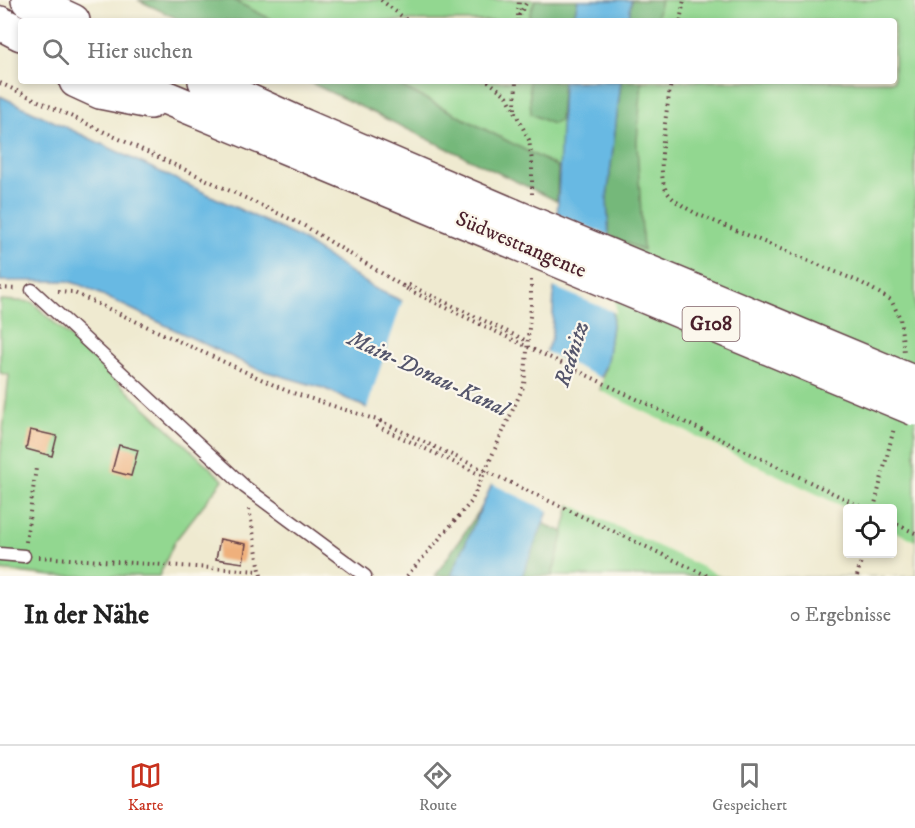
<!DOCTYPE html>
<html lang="de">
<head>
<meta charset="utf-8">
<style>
  body { margin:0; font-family:"IM FELL DW Pica",serif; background:#f6f6f6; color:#222 }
  .controls { position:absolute; right:18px; bottom:18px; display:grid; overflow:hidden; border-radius:6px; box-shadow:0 3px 9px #0003 }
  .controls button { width:54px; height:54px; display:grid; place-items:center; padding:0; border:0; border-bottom:2px solid #e0e0e0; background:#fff; color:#222; font:30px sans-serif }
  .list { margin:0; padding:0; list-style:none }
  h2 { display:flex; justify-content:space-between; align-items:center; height:78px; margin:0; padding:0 24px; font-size:26px }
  h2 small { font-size:20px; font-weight:400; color:#767676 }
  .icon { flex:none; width:33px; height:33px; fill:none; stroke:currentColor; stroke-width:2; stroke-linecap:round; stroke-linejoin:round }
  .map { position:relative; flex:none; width:915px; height:576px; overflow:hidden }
  .search { position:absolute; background:#fff; box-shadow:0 3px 9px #0003; left:18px; right:18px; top:18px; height:66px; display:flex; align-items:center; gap:15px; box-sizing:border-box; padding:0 21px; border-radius:6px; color:#767676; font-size:22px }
  .sheet { height:168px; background:#fff }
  nav { display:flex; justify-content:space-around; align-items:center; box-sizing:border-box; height:84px; border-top:2px solid #e0e0e0; background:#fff; font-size:16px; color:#767676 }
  nav a { display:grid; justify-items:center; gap:3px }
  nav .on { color:#c8321e }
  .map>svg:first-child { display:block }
  .green { fill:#92d790; stroke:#6e7b5e; stroke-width:1.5; fill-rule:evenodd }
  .forest { fill:#75b87a; stroke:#606c52; stroke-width:1.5 }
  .water { fill:#68b9e3; stroke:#596c87; stroke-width:1.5 }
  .pier { fill:#efead0 }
  .building { fill:#efb07c }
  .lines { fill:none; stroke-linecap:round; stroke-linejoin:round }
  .service-casing { stroke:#633d44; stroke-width:15 }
  .trunk-casing { stroke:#633d44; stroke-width:36 }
  .path { stroke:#633d44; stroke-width:4; stroke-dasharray:1.5 4.5; stroke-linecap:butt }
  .service { stroke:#fff; stroke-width:12 }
  .trunk { stroke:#fff; stroke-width:33 }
  .trunk-bridge-casing { stroke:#633d44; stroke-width:36; stroke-linecap:butt }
  .path-bridge { stroke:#633d44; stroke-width:4; stroke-dasharray:1.5 4.5; stroke-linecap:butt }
  .trunk-bridge { stroke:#fff; stroke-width:33 }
  .labels { text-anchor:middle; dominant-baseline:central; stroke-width:4.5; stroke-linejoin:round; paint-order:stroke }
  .shield { fill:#fbf7ec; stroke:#7f6065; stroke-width:1.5 }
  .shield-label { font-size:20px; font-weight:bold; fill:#4a1f2b }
  .street-label { font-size:21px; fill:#4a1f2b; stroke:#fbf7ec }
  .water-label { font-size:22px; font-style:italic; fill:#54556b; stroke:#fbf7ec }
</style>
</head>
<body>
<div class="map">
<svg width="915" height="576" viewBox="0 0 915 576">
  <rect width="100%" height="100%" fill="#fbf7ec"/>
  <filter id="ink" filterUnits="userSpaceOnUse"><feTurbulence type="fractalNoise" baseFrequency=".0167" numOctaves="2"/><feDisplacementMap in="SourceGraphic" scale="12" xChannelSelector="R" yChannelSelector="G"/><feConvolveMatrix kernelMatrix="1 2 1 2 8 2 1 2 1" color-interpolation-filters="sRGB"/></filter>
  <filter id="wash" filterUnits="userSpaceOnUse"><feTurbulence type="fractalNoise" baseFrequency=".008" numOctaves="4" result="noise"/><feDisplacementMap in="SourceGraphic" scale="24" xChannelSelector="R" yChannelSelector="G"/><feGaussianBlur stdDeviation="1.35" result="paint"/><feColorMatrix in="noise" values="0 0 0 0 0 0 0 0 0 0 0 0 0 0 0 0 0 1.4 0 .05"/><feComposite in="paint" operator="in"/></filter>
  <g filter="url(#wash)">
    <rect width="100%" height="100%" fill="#efead0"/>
    <path class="green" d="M233,0H915V576H552L607,361L613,318L607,199L558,167L391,81H894V21H274ZM848,508H892V554H848Z
      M0,300L32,302L223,480L175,541L159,576H54L0,570V458L9,375L0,373Z"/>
    <path class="forest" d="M138,0H233L274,21H182Z
      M535,0H578L573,21H529L530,13Z
      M631,0H661L656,21H629Z
      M307,81H391L558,167L557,201Z
      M529,81H563L560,120L552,124L531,114Z
      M621,81H642L637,142L643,250L609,236L607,198Z
      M486,501L564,532L552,576H435Z"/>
    <path class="water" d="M578,0H631L629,21H573Z
      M563,81H621L607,199L613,318L607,361L595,392L848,554H892L915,576L555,494L522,576H451L499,468L323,388L257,369L81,285L67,281H0V96L296,236L374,288L540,365L552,337Z"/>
    <path class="pier" d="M553,212L612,237L616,313L551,286Z
      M403,299L539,361L543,350L603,379L599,390L848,509V554H892V530L915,541V576H721L557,498L551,512L490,483L496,469L366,411Z"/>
    <g id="blocks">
      <path class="building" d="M30,430L57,436L52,456L26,449Z
        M119,445L138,450L131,476L112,471Z
        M220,539L246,544L243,563L216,559Z"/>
    </g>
  </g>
  <g filter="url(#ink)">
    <use href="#blocks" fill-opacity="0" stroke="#633d44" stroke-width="1.5"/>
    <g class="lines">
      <g class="service-casing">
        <path id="service" d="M32,290L245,487L365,576
          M0,554L24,556"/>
      </g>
      <g class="trunk-casing">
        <path id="trunk" d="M28,0L73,21
          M0,23L21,34
          M76,81L100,92L150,102
          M126,81L507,239
          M205,81L304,126L512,215"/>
      </g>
      <path class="path" d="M381,0L408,21
        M518,16L519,0
        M518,21V17L528,0
        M680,21L684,0
        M488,81L507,96L529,140L532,161V197
        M671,81C668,106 656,166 665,188C671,201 685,207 697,214L862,283L891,300L900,318L904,352
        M0,83L303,225L409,290
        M515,109L516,81
        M403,286L409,285L527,341
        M0,288L17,289
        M58,291L72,292L287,391L380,421L377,426L483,476
        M874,508L894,428
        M249,509L261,576
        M892,522L915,533
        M26,542L36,468
        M39,557L259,571
        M407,576L471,502L524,385L531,305V276
        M857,576L863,554"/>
      <use href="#service" class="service"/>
      <use href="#trunk" class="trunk"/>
      <g class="trunk-bridge-casing">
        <path id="trunk-bridge" d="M512,215L915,383
          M507,239L915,409"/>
      </g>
      <path class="path-bridge" d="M409,290L864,508
        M380,421L708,576"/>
      <use href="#trunk-bridge" class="trunk-bridge"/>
    </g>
  </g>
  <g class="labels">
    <rect class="shield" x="682.5" y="307" width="57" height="34" rx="4.5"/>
    <g class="shield-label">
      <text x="711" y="324">G108</text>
    </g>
    <g class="street-label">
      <text transform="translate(521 245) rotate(23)">Südwesttangente</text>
    </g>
    <g class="water-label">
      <text transform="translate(572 354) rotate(-72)">Rednitz</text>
      <text transform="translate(428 374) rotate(25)">Main-Donau-Kanal</text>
    </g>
  </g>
</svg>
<div class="controls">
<button><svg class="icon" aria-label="locate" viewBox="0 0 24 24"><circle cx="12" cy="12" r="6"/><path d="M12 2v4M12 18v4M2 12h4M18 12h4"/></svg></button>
</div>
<div class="search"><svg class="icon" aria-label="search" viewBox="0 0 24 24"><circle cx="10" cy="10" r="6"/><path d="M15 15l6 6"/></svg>Hier suchen</div>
</div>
<section class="sheet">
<h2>In der Nähe<small>0 Ergebnisse</small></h2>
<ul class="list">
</ul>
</section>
<nav>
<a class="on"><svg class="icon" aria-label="map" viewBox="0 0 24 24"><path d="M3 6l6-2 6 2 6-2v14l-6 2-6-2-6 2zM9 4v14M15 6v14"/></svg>Karte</a>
<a><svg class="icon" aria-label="directions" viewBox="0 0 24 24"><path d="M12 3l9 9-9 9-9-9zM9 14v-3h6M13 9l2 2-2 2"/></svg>Route</a>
<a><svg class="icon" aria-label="saved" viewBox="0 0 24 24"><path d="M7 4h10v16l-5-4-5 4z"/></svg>Gespeichert</a>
</nav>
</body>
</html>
